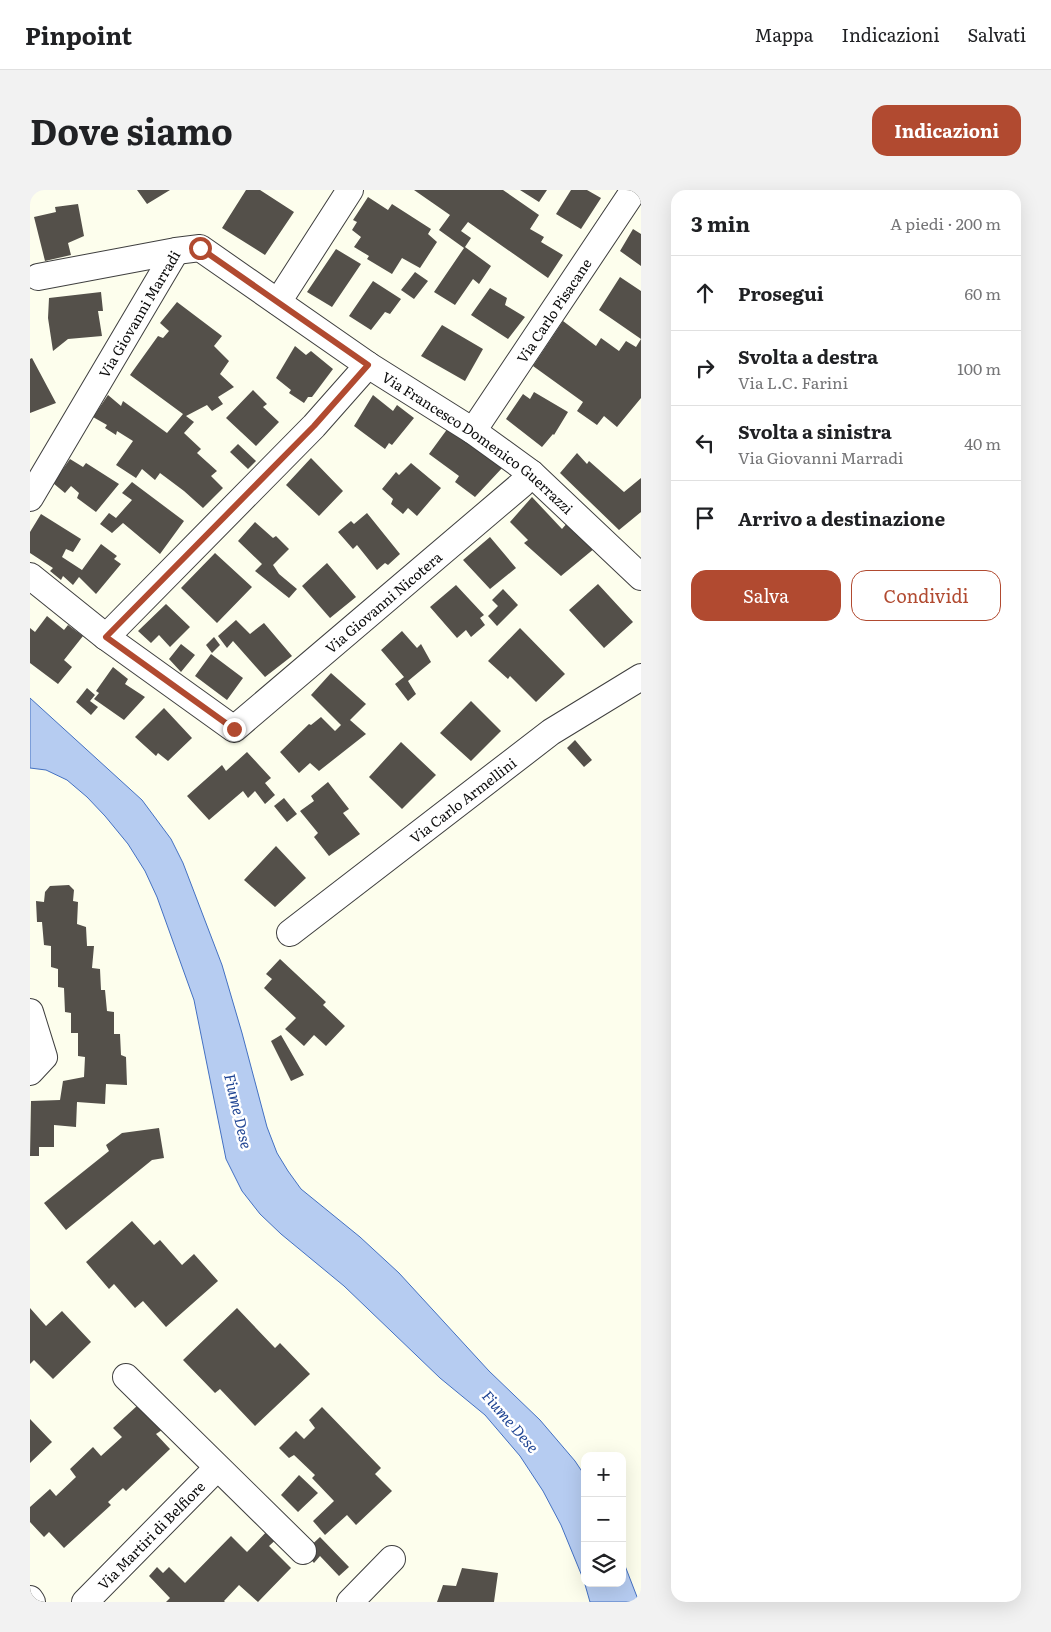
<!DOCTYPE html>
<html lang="it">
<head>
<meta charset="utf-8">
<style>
  body { margin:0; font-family:Literata,serif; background:#f2f2f2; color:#202124 }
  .controls { position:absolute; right:15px; bottom:15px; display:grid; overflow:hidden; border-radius:10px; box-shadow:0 5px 20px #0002 }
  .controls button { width:45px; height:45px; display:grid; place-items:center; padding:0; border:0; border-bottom:1px solid #e0e0e0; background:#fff; color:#202124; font:25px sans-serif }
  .stop { position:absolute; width:15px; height:15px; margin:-11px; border:4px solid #b14a30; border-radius:50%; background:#fff }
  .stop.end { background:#b14a30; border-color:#fff; box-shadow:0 1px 5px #0008 }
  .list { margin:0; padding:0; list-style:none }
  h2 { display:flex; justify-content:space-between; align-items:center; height:65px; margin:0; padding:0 20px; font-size:21px }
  h2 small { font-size:16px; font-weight:400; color:#757577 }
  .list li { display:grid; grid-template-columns:32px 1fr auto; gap:15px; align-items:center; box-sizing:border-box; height:75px; padding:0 20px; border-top:1px solid #e0e0e0 }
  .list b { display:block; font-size:19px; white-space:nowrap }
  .list p { margin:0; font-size:16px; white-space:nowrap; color:#757577 }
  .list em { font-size:16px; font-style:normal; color:#757577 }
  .actions { display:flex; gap:10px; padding:15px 20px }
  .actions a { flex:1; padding:11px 0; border:1px solid #b14a30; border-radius:15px; text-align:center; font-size:18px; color:#b14a30 }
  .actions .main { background:#b14a30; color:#fff }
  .icon { flex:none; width:28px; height:28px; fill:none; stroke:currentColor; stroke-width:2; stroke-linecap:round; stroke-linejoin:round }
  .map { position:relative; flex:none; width:611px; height:1412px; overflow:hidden; border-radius:15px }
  header { display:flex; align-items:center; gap:30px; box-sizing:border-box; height:70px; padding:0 25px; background:#fff; border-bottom:1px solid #e0e0e0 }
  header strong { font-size:24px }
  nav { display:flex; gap:28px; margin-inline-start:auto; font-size:18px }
  .intro { display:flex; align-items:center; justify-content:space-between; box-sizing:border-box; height:120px; padding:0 30px }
  h1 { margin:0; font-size:35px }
  .button { padding:12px 22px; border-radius:15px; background:#b14a30; color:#fff; font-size:18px; font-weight:700 }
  main { display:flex; gap:30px; padding:0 30px }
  aside { flex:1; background:#fff; border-radius:15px; box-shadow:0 5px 20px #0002 }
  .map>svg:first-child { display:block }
  .water { fill:#b6ccf1; stroke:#4370c2 }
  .building { fill:#54504a }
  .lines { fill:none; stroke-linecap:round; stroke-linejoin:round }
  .minor-casing { stroke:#3f3f3f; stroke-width:28 }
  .minor { stroke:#fff; stroke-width:26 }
  .route { stroke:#b14a30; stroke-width:6 }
  .labels { text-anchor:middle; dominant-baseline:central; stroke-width:5; stroke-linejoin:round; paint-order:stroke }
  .street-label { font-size:14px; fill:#0c0c0c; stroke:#fff }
  .water-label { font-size:15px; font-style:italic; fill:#204594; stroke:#fff }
</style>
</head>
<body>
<header>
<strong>Pinpoint</strong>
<nav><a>Mappa</a><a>Indicazioni</a><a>Salvati</a></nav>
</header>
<div class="intro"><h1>Dove siamo</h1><a class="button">Indicazioni</a></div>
<main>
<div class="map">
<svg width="611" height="1412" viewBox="0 0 611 1412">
  <rect width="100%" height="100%" fill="#fdfeed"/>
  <path class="water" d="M0,508L112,610L141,649L153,673L192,775L212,843L237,937L247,963L258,981L271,999L330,1047L369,1083L459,1181L510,1230L545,1271L555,1286V1393H592V1368L609,1412H560L554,1391L531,1335L513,1301L490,1266L455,1225L410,1188L314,1096L251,1044L230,1024L212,1001L196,969L164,810L127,707L115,681L98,654L75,626L57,607L37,590L16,580L0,578Z"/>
  <path class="building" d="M107,0H140L117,14Z
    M216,0H230L264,22L235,65L192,38Z
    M384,0H473L509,25L500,39L514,47L511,52L533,65L518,88L438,32L431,41L441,48L435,57L461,76L449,94L443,89L425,115L404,102L434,58L409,40L420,25Z
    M490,0H517L509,12Z
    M541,0H557L571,8L551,39L526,24Z
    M338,7L358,20L362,14L401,39L398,44L407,52L390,78L372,68L362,84L337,69L339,66L324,57L331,47L322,40L327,32L323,30Z
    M48,14L54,46L38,53L41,65L15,71L4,27L26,22L25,17Z
    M603,39L611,44V76L590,61Z
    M306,59L331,74L302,117L277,102Z
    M385,82L398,91L384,109L371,100Z
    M590,87L611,101V149L569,120Z
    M343,91L371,109L360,124L355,122L341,140L319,126Z
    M460,98L477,108L475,115L495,127L478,149L441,125Z
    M71,102L73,121H68L72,146L38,149L23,161L18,128L19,108Z
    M147,112L192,146L184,156L199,171L190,184L204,197L188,207L193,214L182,221L177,215L156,226L164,232L154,243L171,259L167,263L187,281L181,286L193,298L173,318L154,301L130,283L125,290L112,279L106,288L86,275L103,251L87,241L86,245L75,238L77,235L63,227L78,205L91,216L93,211L137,243L153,224L100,185L128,146L133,148L139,141L130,133Z
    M533,131L566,156L571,148L589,161L596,151L606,157L611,149V208L587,237L574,226L567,235L547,221L553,212L503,176Z
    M412,135L453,159L435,191L391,166Z
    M265,156L276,165L281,161L303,179L282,207H278L274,213L259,203L261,200L246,188Z
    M2,168L26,213L0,223V169Z
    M223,200L237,214L233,217L249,232L226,256L196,228Z
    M504,202L538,222L524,245L523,244L512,257L476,229L493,204L500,209Z
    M343,205L363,221L367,215L384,228L362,255L359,253L355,259L324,236Z
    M418,238L473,277L445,307L425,292L429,286L399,264Z
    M208,254L226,271L218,279L200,262Z
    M547,263L557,274L559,271L594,302L611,288V322L589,340L530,283Z
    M281,268L313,301L289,326L256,295Z
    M40,269L53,277L56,273L89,294L66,322L47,308L49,303L41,296L35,303L23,293Z
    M381,273L411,298L387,326L378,318L373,324L361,314L363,309L352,299L366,282L369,285Z
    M102,292L154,331L130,364L93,333L82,343L70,334L79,323L86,328L102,310L92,303Z
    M502,307L532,339L538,332L565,358L531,386L494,353L498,350L480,332Z
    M337,323L370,364L358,375L355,373L347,380L327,355L323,359L308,342L321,331L324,334Z
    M11,324L51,349L43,362L36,359L32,367L52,380L71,354L87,366L84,369L91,374L66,404L49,387L43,395L33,386L31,390L20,381L23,378L0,363V342Z
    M225,332L243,348L246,346L259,359L243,375L249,384L267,399L259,408L225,381L232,374L208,351Z
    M460,347L486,378L460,399L433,370Z
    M185,363L222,397L187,433L151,398Z
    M297,373L326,407L300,428L272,396Z
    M568,394L603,432L574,458L539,420Z
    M426,395L454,425L450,428L455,435L441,447L436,440L427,448L400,417Z
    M473,399L488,415L467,436L458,426L468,416L462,410Z
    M136,414L160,437L140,457L129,445L121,453L108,441Z
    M17,426L34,440L38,435L53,446L34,470L42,477L28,494L0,473V438L5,442Z
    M206,430L220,444L234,433L262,466L235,487L203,451L197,458L188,446Z
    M490,438L535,484L506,512L480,486L478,489L458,471Z
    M372,441L387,458L391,454L401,472L378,491L386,504L378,511L365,494L374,487L351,460Z
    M184,447L190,455L182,463L176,455Z
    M151,454L165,465L151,482L139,469Z
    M181,464L213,488L197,510L165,486Z
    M83,477L98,489L95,494L115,507L94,530L64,509L69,503L66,501Z
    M301,483L336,514L320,530L336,544L289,581L280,573L269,583L250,562L279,534L281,535L291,527L305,541L311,535L281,505Z
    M57,498L65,505L60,511L68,517L61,525L46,512Z
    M441,511L471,541L441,571L410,543Z
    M134,518L162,548L138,571L128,563L126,566L105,547Z
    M545,550L562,570L554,577L537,558Z
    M371,552L406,585L372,619L339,587Z
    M217,562L241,588L235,593L245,605L235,614L225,601L218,608L213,601L179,630L157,606L192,575L196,581Z
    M298,592L319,619L313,623L330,644L299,666L284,647L288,643L270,621L284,611L281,606Z
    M254,608L267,624L257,632L244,616Z
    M246,656L276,688L245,717L214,690Z
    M39,695L44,700L43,711L48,712L47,734L56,737L57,756H64L62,778L70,779L71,800H75L77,821L84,822V844H90L91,865L96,867L97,895L76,894L75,914L47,912L46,937L24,935V957H9V966H0L1,911L30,910L33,891L54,887L55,867L48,866V843H41V823L35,822L34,798L28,797V779L21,777V756L14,755L12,732H7L6,711L14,712L15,702L20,696Z
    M250,769L296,812L293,815L315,836L296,856L284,845L274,856L255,839L266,828L234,798L242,789L236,784Z
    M251,845L274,885L261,891L241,851Z
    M129,938L134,968L122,970L36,1040L14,1013L79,961L76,955L92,943Z
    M102,1031L124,1055L130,1050L152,1075L164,1064L188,1091L136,1137L113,1111L105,1118L84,1094L79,1099L56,1072Z
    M0,1118L16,1136L32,1121L61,1152L23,1189L4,1170L0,1174Z
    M207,1118L245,1158L250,1153L280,1184L225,1236L190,1199L185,1203L153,1170Z
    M108,1215L132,1240L126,1244L140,1259L96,1301L93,1298L78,1312L81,1315L34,1358L19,1342L14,1347L0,1332V1317L20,1299L26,1306L46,1287L40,1279L63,1257L71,1266L92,1247L83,1238Z
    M292,1217L351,1278L345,1284L362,1301L326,1335L317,1325L295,1345L283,1331L304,1311L282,1288L285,1285L264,1265L259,1268L249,1258L266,1241L274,1249L285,1238L279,1230Z
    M0,1229L22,1252L0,1273Z
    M269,1285L288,1303L268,1322L251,1305Z
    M241,1337L250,1346L239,1356L261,1378L228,1412L209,1395L194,1411L195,1412H136L140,1408L119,1386L127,1377L133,1383L139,1377L155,1393L201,1346L217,1362Z
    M290,1347L319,1377L309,1386L290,1366L284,1373L274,1362Z
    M432,1378L468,1383L464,1412H407L413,1395L426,1396Z"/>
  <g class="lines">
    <g class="minor-casing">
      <g id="minor">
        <path id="s1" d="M8,87L146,61L170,58L338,175L443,241L501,283L611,387"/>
        <path d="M248,112L320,0"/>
        <path id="s2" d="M443,241L604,0"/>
        <path id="s3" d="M0,308L146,61"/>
        <path id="s4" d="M0,386L76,447L204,539L492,294L501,283"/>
        <path d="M76,447L284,236L338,175"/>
        <path id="s5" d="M260,743L521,542L611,487"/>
        <path d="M0,822L14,867L0,882"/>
        <path d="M96,1187L273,1361"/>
        <path d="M0,1409L2,1412"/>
        <path id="s6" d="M55,1412L187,1278"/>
        <path d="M320,1412L362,1369"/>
      </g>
    </g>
    <use href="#minor" class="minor"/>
  </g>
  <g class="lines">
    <path class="route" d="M170,58L338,175L284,236L76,447L204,539"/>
  </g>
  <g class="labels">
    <g class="street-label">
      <text stroke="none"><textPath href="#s2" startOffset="145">Via Carlo Pisacane</textPath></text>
      <text stroke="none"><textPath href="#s3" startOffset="214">Via Giovanni Marradi</textPath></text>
      <text stroke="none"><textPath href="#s1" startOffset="504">Via Francesco Domenico Guerrazzi</textPath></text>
      <text stroke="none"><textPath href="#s4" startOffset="451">Via Giovanni Nicotera</textPath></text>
      <text stroke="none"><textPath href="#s5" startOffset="218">Via Carlo Armellini</textPath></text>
      <text stroke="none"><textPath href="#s6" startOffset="94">Via Martiri di Belfiore</textPath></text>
    </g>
    <g class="water-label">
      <text transform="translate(209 921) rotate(77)">Fiume Dese</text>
      <text transform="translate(481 1231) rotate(49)">Fiume Dese</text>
    </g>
  </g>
</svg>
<div class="controls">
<button>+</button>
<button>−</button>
<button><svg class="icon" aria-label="layers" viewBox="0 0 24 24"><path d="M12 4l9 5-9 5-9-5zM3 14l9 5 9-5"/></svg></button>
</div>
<div class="stop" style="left:170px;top:58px"></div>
<div class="stop end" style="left:204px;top:539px"></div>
</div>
<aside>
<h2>3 min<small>A piedi · 200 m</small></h2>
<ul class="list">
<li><svg class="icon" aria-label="ahead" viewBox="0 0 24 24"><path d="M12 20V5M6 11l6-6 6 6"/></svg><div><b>Prosegui</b></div><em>60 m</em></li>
<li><svg class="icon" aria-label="right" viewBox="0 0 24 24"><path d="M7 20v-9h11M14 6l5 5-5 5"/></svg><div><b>Svolta a destra</b><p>Via L.C. Farini</p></div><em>100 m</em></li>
<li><svg class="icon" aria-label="left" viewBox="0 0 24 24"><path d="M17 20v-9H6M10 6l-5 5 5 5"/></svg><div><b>Svolta a sinistra</b><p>Via Giovanni Marradi</p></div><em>40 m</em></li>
<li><svg class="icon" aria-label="arrive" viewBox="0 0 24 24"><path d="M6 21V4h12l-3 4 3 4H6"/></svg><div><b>Arrivo a destinazione</b></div></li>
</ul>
<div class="actions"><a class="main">Salva</a><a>Condividi</a></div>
</aside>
</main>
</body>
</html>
